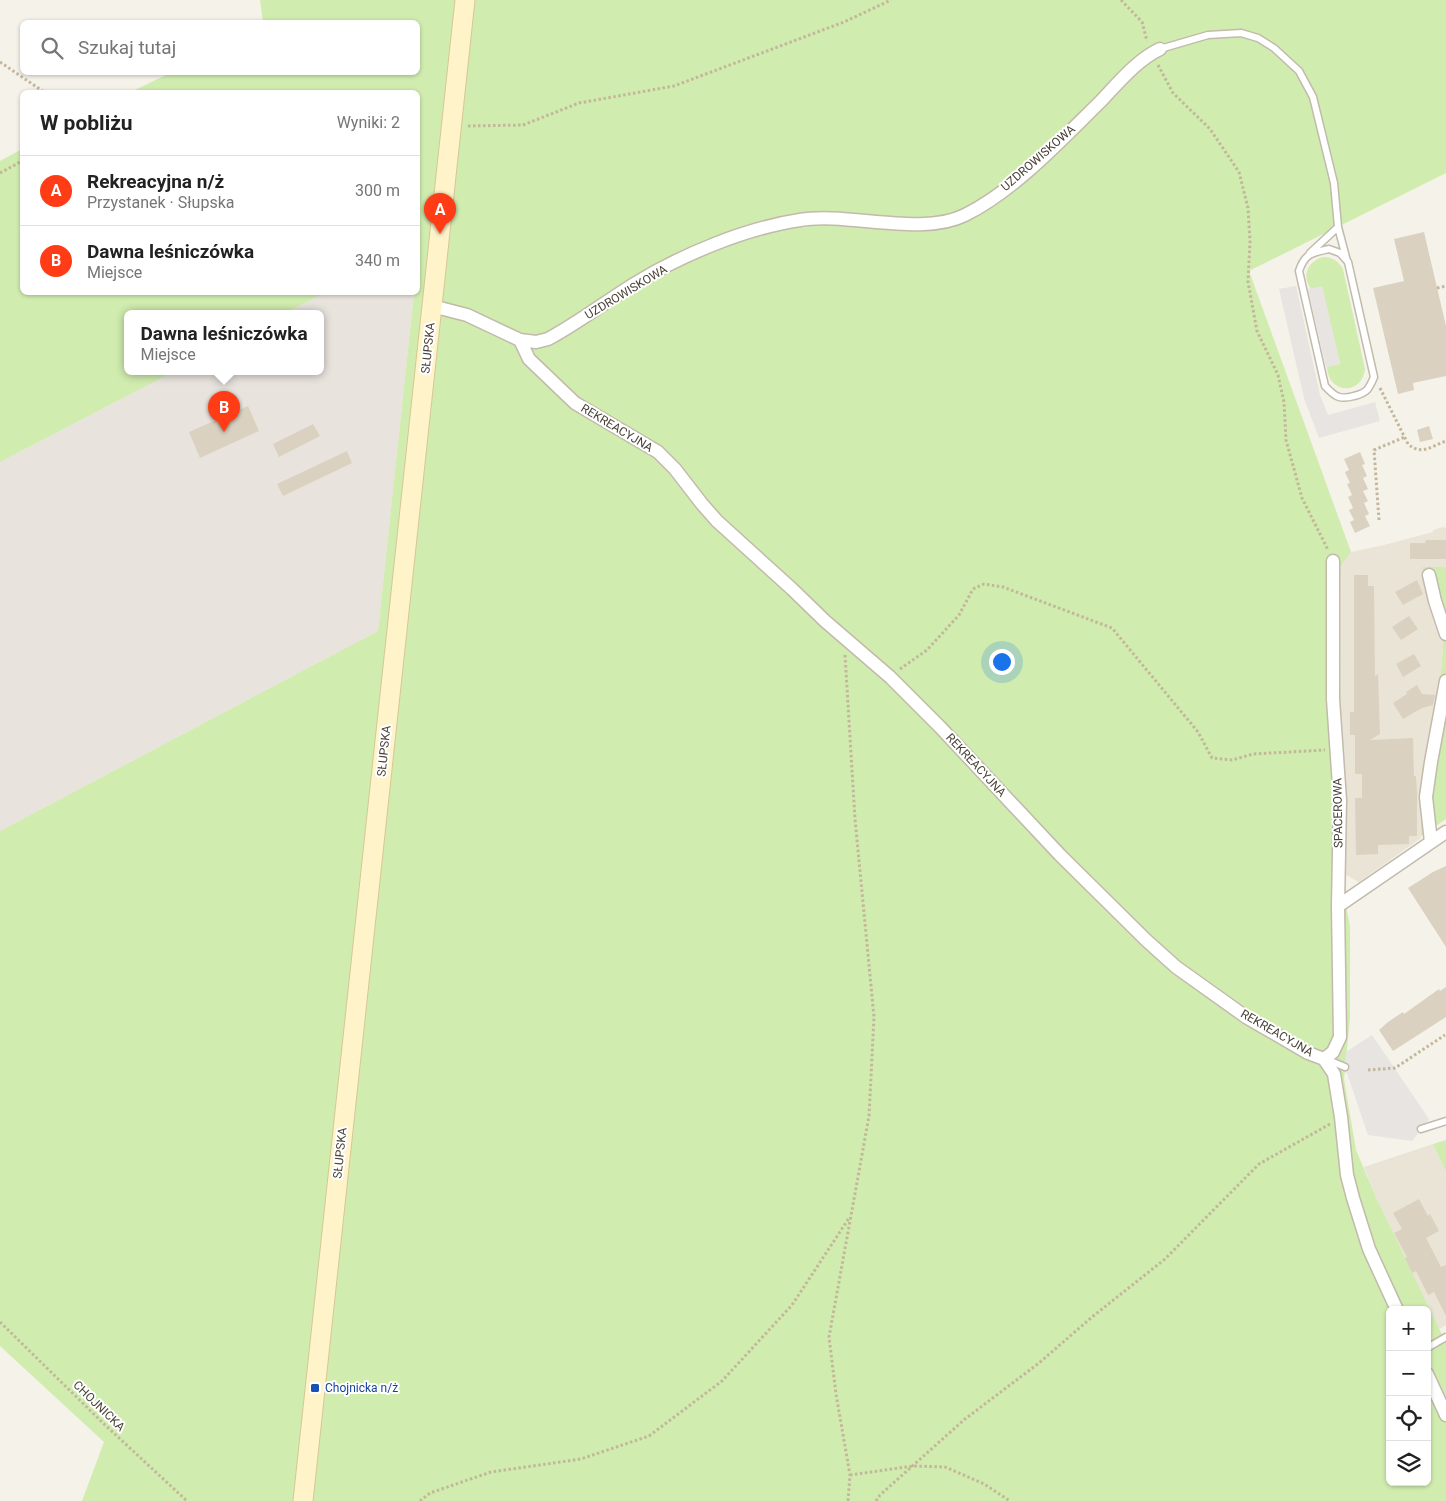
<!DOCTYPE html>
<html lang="pl">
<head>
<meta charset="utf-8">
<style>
  body { margin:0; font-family:Roboto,sans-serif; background:#f2f2f2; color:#222 }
  .controls { position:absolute; right:15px; bottom:15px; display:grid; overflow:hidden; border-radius:8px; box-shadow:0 1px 4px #0004 }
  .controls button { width:45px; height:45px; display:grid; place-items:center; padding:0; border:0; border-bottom:1px solid #e0e0e0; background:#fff; color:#222; font:25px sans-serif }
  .you { position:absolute; left:1001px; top:661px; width:18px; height:18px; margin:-12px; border:4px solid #fff; border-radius:50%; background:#1a73e8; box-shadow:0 0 0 8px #1a73e833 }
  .badge { display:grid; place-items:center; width:32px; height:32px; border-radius:50%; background:#ff3c16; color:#fff; font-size:16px; font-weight:700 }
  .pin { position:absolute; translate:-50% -41px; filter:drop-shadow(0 1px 2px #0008) }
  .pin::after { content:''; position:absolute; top:26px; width:18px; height:15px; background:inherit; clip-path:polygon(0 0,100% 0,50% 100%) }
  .popup { position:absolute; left:124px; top:310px; width:200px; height:65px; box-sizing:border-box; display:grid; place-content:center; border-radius:8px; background:#fff; filter:drop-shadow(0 1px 4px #0005); font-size:16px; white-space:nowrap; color:#767676 }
  .popup b { font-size:19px; color:#222 }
  .popup::after { content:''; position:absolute; left:50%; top:100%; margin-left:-10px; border:10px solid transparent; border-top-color:#fff }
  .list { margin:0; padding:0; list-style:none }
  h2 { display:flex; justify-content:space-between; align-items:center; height:65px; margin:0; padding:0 20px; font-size:21px }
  h2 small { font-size:16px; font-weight:400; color:#767676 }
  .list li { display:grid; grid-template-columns:32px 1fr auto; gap:15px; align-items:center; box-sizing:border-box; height:70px; padding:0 20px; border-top:1px solid #e0e0e0 }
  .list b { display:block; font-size:19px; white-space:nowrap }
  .list p { margin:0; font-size:16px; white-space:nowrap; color:#767676 }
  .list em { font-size:16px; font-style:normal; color:#767676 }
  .icon { flex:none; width:28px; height:28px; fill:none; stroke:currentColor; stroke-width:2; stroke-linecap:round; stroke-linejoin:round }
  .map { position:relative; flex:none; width:1446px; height:1501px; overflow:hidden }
  .search { position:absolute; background:#fff; box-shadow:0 1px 4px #0004; left:20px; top:20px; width:400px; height:55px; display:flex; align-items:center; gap:12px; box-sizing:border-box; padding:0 18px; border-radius:8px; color:#767676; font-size:19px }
  .panel { position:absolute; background:#fff; box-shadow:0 1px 4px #0004; left:20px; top:90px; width:400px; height:205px; border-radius:8px }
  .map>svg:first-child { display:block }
  .residential { fill:#eae4d7 }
  .industrial { fill:#e8e3dd }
  .green { fill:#d0ecaf; fill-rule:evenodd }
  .parking { fill:#e7e4e1 }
  .building { fill:#dbd1c0 }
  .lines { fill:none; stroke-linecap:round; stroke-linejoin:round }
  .lane-casing { stroke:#c2baab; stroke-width:9 }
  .street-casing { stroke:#c2baab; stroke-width:15 }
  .secondary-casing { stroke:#d8c796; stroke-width:21 }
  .path { stroke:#c4b69b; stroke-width:3; stroke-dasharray:2.5 2.5; stroke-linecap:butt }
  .lane { stroke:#fff; stroke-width:6 }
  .street { stroke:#fff; stroke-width:12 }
  .secondary { stroke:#fff3c9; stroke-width:19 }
  .transit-dot { fill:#1a4fb4; stroke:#fff; stroke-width:2 }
  .labels { text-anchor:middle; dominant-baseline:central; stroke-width:4; stroke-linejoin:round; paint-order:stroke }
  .street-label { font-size:12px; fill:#4a4237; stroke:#fff }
  .transit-label { font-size:12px; fill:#164399; stroke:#fff; text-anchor:start }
</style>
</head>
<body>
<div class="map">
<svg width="1446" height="1501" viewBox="0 0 1446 1501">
  <rect width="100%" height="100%" fill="#f5f2e9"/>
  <path class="residential" d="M1443,527L1446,528V567H1422L1443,643L1442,666L1430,727L1421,796V838L1359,882L1344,874L1346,776L1341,737L1340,567L1351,552L1384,545L1433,532V530Z
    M1433,1144L1446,1172V1325L1439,1329L1376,1197L1364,1167Z"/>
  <path class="industrial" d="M325,293H414L378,631L0,831V462L175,371H320V313H285Z"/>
  <path class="green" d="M260,0H1446V173L1249,271L1351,552L1340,567L1339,580L1341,737L1346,776L1344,894L1350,927V1018L1344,1079L1356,1150L1376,1197L1446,1343V1501H82L104,1442L0,1346V831L378,631L414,293L418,292V263L420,244H418V92H131L170,73L418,72V22H263ZM1390,1310H1427V1482H1390Z
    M22,149V292L325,293L285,313H128V371H175L0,462V161Z
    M1323,257C1333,257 1338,261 1343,269L1365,369C1362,396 1328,394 1327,367L1340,364L1322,287L1311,289C1301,276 1308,261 1323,257Z
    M1422,567H1446V819L1421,836V796L1430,727L1442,666L1443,643L1441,633L1429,599Z
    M1446,1140V1172L1433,1144Z"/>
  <path class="parking" d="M1296,286L1320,395L1328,415L1375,402L1380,421L1319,438L1304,398L1279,289Z
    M1322,286L1340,364L1326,367L1308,289Z
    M1372,1035L1429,1119L1412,1141L1368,1135L1347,1073L1344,1072L1346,1052Z"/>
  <path class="building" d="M1424,232L1446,326V376L1413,383L1414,390L1398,394L1373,288L1404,281L1394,239Z
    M248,406L259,431L200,458L189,432Z
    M313,424L320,436L279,457L273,444Z
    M1429,426L1433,439L1420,442L1417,430Z
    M347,451L352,463L283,496L277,484Z
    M1360,452L1365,464L1362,465L1367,476L1363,478L1368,489L1363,491L1368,501L1364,503L1369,514L1365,516L1370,526L1355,533L1350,522L1354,520L1349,510L1353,508L1348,497L1352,495L1347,484L1350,483L1345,472L1349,470L1344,459Z
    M1426,540H1446V559H1410V543H1425Z
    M1354,575H1368V586H1374L1375,676L1378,674L1380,734L1370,740L1413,738L1414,776H1416L1417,793V836H1409V844L1378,845V854L1356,855L1355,798H1362V774H1355V735H1350V712H1354Z
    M1417,580L1423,594L1403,605L1395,592Z
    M1409,616L1418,629L1401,640L1392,627Z
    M1414,654L1421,666L1403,677L1396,664Z
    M1417,685L1422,694L1435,695L1433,705L1422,708L1403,719L1393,703L1407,694L1406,692Z
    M1446,866V947L1408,888L1433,872Z
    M1446,987V1017L1393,1051L1379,1030L1388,1022L1403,1012L1404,1014L1439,989L1440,991Z
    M1419,1199L1428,1216L1430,1214L1439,1231L1426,1238L1441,1267L1446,1265V1316L1434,1292L1428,1295L1416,1271L1412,1273L1405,1258L1407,1257L1394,1233L1402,1229L1393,1213Z"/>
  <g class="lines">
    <g class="lane-casing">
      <path id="lane" d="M1160,49L1208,35L1241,33L1258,38L1274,48L1299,71L1313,97L1334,183L1338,227L1347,261
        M1329,249L1340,253L1348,262L1374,377C1369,389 1367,393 1354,396C1340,400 1335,397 1325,386L1299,271C1305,253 1312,253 1329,249Z
        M1310,253L1338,227
        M1328,1060L1345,1067
        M1421,1129L1446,1121
        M1427,1348L1446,1337"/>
    </g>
    <g class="street-casing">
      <path id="street" d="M432,306L467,315L520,340L529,359L575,403L658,452L675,469L702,504L717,521L792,589L825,621L890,677L940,727L1060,855L1146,940L1176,967L1246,1017L1308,1053L1324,1059L1334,1074L1341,1117L1347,1175L1353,1198L1369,1249L1397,1310
        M520,340L536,342L548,339C578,323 605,302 634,284C681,255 746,228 800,220C849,212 921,237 965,215C1015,190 1061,140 1101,101C1119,82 1137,60 1160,49
        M1429,575L1435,601L1446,634
        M1431,842L1426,797L1431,762L1446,681
        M1338,906L1446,832
        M1324,1059L1333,1052L1340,1037L1338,906L1340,800L1333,699V561
        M1427,1374L1446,1415"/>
    </g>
    <g class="secondary-casing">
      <path id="secondary" d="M303,1501L465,0"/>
    </g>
    <path class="path" d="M1121,0L1142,22L1147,41
      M0,62L44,92
      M1158,65L1173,93L1210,129L1239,172L1248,208L1250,241L1248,282L1257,331L1278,375L1284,402L1286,440L1302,498L1328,550
      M468,126L523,125L579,103L674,86L844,22L891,0
      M0,173L22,161
      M1437,288L1446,286
      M1380,388L1408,444C1421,456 1432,446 1446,441
      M1379,520L1374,450L1405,437
      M845,655L855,819L874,1017L869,1116L829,1337L836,1394L850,1475L848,1501
      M900,669L927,650L959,615L973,589L984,584L1003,587L1112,628L1198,732L1212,758L1232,760L1253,754L1325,750
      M1368,1070L1395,1068L1445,1035
      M0,1322L104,1424L187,1501
      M850,1475L913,1466L945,1467L984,1484L1010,1501
      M420,1501L430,1493L491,1472L581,1459L649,1436L722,1381L792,1305L849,1218
      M876,1501L880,1495L965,1419L1039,1363L1092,1317L1165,1259L1259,1164L1330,1124"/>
    <use href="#lane" class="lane"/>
    <use href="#street" class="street"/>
    <use href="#secondary" class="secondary"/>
  </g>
  <rect class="transit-dot" x="310" y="1383" width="10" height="10" rx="2.5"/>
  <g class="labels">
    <g class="street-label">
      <text transform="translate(1038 158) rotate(-41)">UZDROWISKOWA</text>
      <text transform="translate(626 292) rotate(-31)">UZDROWISKOWA</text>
      <text transform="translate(428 348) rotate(-84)">SŁUPSKA</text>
      <text transform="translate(617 428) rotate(31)">REKREACYJNA</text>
      <text transform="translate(384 751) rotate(-84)">SŁUPSKA</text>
      <text transform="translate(976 765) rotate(47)">REKREACYJNA</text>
      <text transform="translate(1338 813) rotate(-91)">SPACEROWA</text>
      <text transform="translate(1277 1033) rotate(30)">REKREACYJNA</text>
      <text transform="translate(340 1153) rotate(-84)">SŁUPSKA</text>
      <text transform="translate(99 1406) rotate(44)">CHOJNICKA</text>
    </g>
    <g class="transit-label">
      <text x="325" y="1388">Chojnicka n/ż</text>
    </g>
  </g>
</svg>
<div class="controls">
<button>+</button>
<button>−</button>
<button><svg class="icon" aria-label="locate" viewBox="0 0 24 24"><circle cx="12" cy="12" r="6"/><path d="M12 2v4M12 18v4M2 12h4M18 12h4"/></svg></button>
<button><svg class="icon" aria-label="layers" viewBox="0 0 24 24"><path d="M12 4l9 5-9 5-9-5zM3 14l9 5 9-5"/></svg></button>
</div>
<div class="you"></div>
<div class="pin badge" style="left:440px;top:234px">A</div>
<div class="pin badge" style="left:224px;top:432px">B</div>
<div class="popup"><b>Dawna leśniczówka</b>Miejsce</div>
<div class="search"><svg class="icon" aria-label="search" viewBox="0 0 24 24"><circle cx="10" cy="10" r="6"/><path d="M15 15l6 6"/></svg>Szukaj tutaj</div>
<section class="panel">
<h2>W pobliżu<small>Wyniki: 2</small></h2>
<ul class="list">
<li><span class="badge">A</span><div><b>Rekreacyjna n/ż</b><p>Przystanek · Słupska</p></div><em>300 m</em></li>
<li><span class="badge">B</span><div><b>Dawna leśniczówka</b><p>Miejsce</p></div><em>340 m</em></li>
</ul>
</section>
</div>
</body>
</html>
